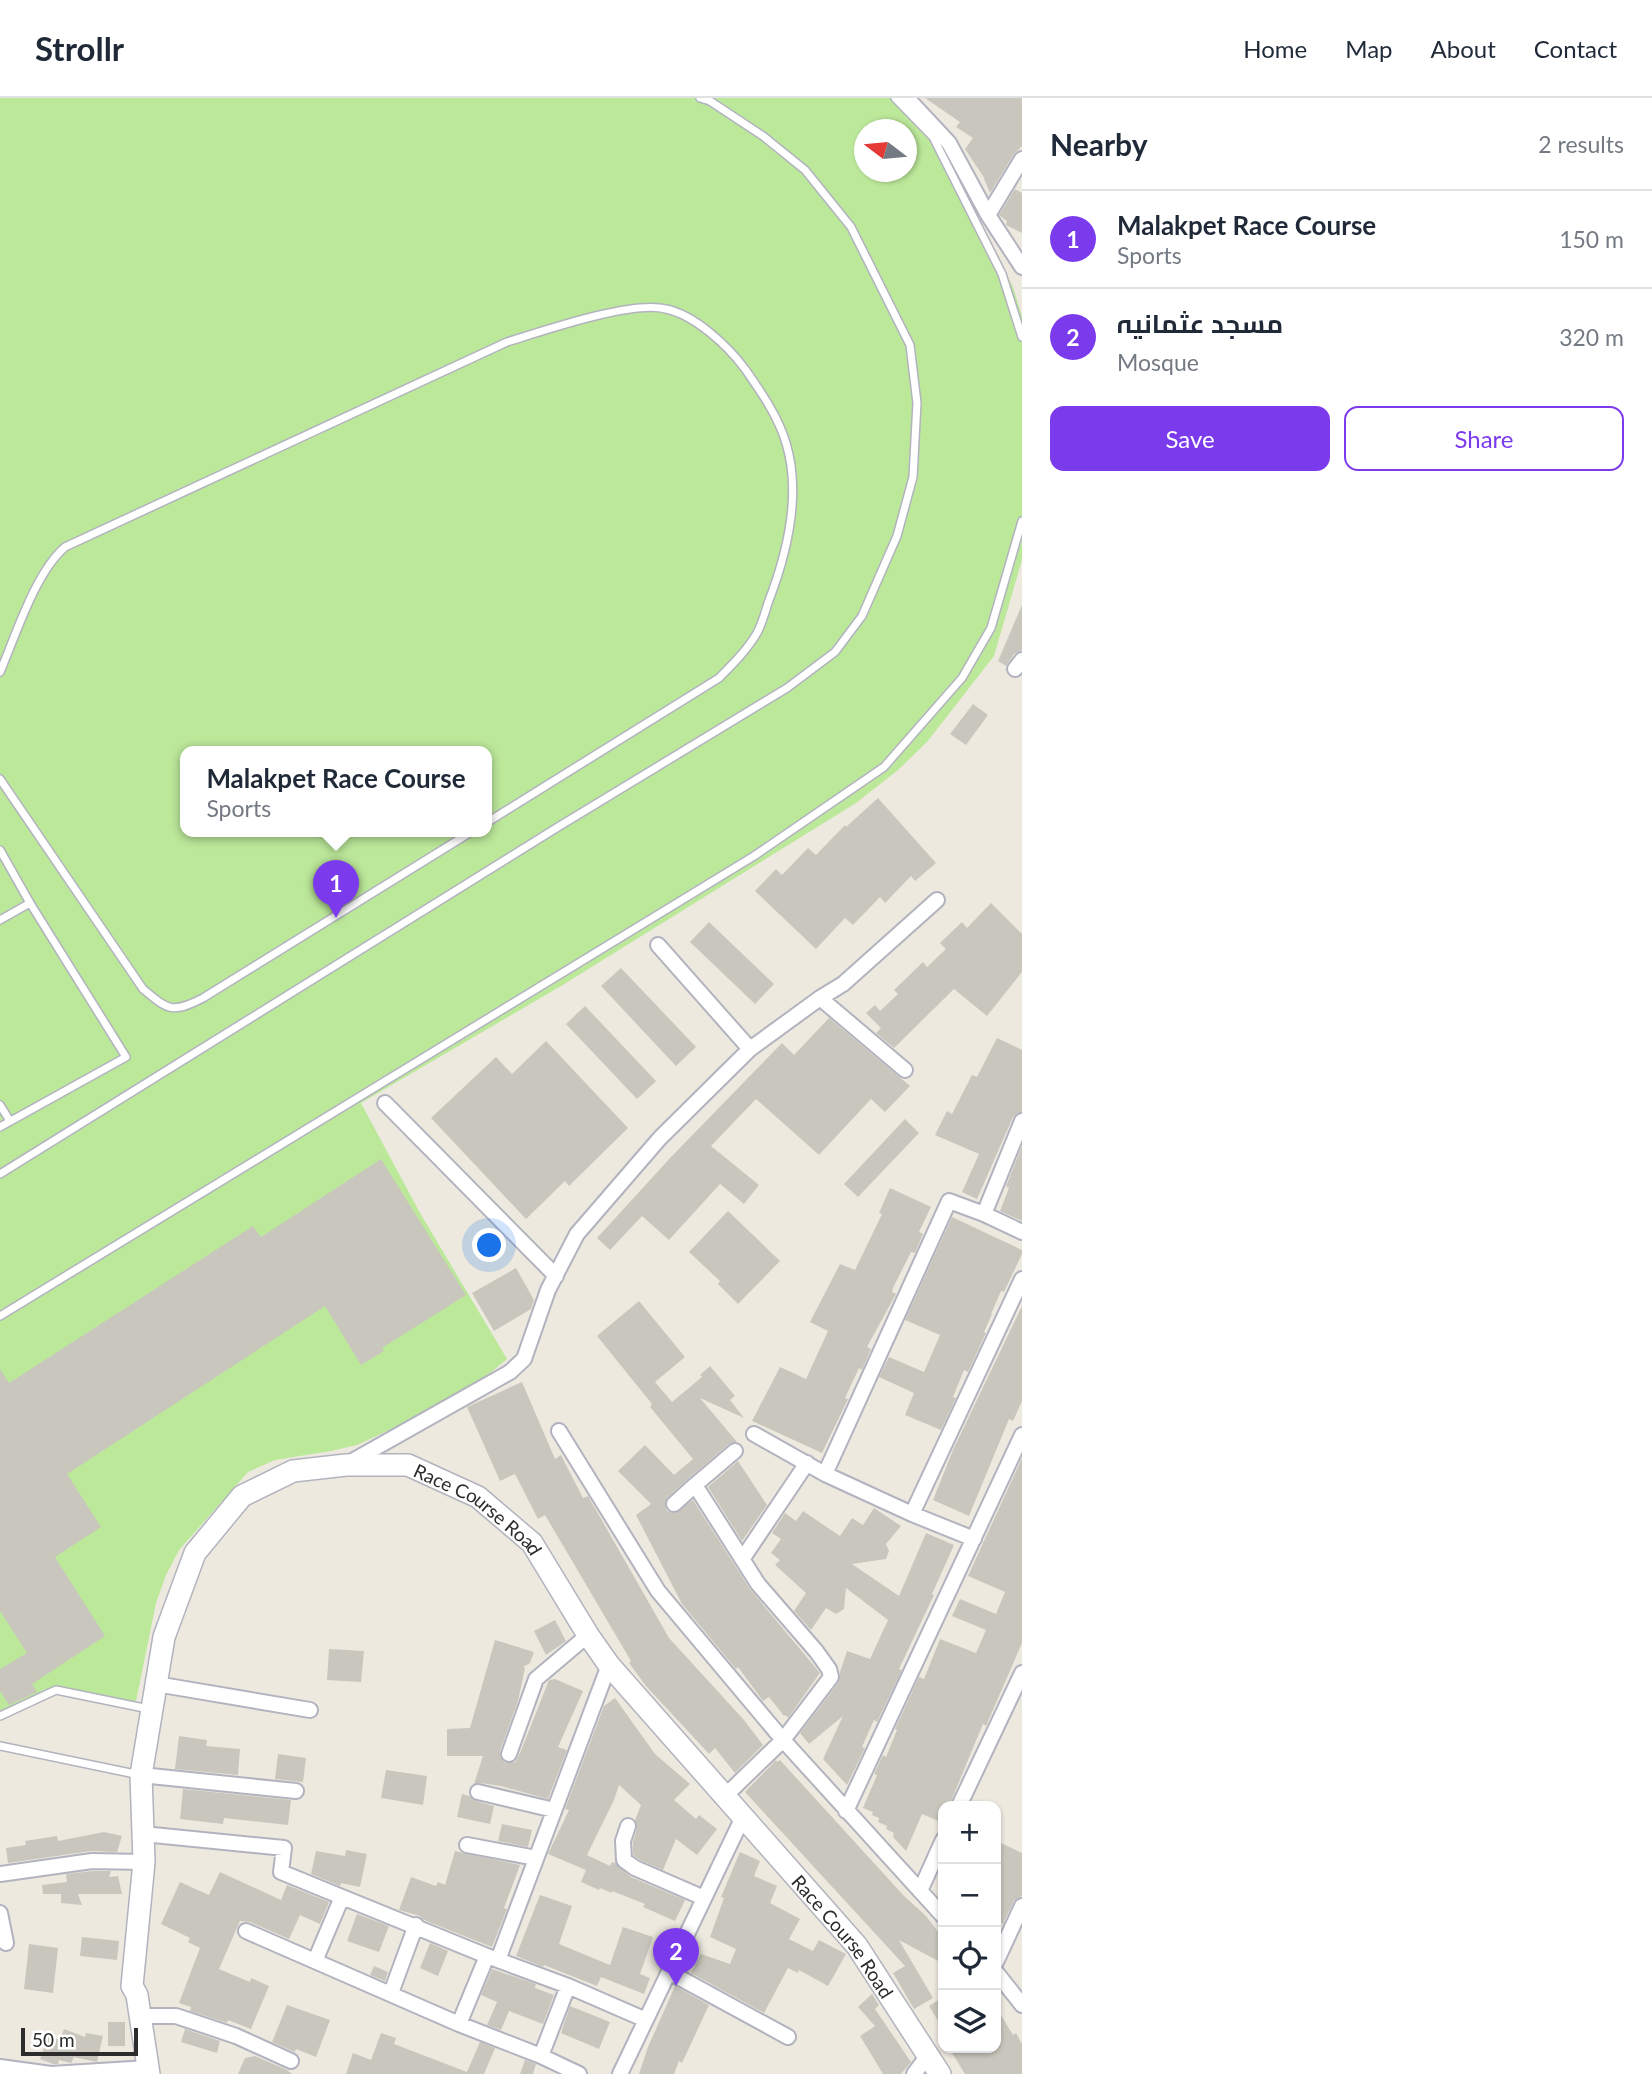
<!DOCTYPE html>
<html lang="en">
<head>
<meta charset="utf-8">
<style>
  body { margin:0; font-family:Lato,Cairo,sans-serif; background:#f6f6f7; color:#1f2937 }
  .controls { position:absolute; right:21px; bottom:21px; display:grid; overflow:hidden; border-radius:14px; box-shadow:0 2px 5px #0004 }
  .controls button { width:63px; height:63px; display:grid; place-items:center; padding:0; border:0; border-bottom:2px solid #e0e1e3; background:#fff; color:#1f2937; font:35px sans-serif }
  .compass { position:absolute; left:854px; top:21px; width:63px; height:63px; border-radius:50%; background:#fff; box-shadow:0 2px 5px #0004; rotate:286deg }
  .scale { position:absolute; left:21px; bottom:18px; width:117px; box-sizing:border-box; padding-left:7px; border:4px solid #2c2c2c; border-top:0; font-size:19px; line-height:24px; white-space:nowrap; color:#2c2c2c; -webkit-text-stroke:5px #fff; paint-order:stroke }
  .you { position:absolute; left:490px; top:1148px; width:24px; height:24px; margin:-18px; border:5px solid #fff; border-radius:50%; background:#1a73e8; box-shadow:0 0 0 10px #1a73e833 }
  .badge { display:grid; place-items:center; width:46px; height:46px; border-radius:50%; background:#7c3aed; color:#fff; font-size:23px; font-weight:700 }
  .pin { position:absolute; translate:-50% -58px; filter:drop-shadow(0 2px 4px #0008) }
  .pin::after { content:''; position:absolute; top:37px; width:24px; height:21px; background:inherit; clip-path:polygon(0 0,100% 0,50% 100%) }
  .popup { position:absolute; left:180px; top:648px; width:312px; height:91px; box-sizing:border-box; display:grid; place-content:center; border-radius:14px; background:#fff; filter:drop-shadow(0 2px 5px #0005); font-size:23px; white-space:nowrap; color:#747a83 }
  .popup b { font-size:26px; color:#1f2937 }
  .popup::after { content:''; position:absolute; left:50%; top:100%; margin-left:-14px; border:14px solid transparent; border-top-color:#fff }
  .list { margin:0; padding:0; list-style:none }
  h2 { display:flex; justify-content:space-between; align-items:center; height:91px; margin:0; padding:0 28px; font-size:30px }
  h2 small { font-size:23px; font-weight:400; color:#747a83 }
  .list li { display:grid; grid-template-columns:46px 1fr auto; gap:21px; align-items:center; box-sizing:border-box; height:98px; padding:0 28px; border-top:2px solid #e0e1e3 }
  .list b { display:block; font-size:26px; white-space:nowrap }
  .list p { margin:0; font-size:23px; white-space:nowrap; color:#747a83 }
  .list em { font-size:23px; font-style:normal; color:#747a83 }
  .actions { display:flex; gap:14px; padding:21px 28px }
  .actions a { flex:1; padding:16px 0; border:2px solid #7c3aed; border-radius:14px; text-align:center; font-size:24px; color:#7c3aed }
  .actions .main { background:#7c3aed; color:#fff }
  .icon { flex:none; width:38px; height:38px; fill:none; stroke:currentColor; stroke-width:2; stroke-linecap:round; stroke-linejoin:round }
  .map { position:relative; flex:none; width:1022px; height:1976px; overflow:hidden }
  header { display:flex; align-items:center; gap:42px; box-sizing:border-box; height:98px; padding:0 35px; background:#fff; border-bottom:2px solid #e0e1e3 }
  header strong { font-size:33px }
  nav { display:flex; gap:38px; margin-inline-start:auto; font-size:24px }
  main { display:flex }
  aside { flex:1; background:#fff }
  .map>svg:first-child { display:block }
  .pitch { fill:#bce89a; fill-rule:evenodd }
  .building { fill:#c9c7bd }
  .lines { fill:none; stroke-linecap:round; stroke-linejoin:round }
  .lane-casing { stroke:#b2b3bf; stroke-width:10 }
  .street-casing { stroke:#b2b3bf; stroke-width:18 }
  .secondary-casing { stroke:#b2b3bf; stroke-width:24 }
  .lane { stroke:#fff; stroke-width:7 }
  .street { stroke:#fff; stroke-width:14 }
  .secondary { stroke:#fff; stroke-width:21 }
  .labels { text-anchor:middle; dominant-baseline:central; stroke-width:5; stroke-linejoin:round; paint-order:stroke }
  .street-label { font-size:19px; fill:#2c2c2c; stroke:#fff }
</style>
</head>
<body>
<header>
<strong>Strollr</strong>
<nav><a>Home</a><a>Map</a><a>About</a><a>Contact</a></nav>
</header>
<main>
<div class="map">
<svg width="1022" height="1976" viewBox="0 0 1022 1976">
  <rect width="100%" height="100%" fill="#ede9df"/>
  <path class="pitch" d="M0,0H894L938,39L1013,189L1022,218V462L994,558L927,644L898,672L856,705L561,888L361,1005L420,1115L507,1261L468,1293L385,1334L357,1347L331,1353L275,1362L248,1374L179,1452L166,1477L156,1505L135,1608L45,1591L0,1621ZM864,32H906V74H864ZM186,654H486V734H186Z"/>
  <path class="building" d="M925,0H1022V48L1014,56L990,95L983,78L965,51L973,40L956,29L960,24Z
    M1015,91L1022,95V135L1006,127L1007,123L999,117Z
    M1022,507V552L1014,556L1006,568L998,563Z
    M973,606L988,617L966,647L950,636Z
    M878,700L936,765L915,783L911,778L885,805L880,799L853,827L845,820L816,851L755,793L776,771L782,777L808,750L816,757L845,727L846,729Z
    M991,805L1022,836V874L987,918L954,891L894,950L876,935L881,930L866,915L875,907L880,913L898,896L894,892L923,864L927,869L946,851L940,845L962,824L967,830Z
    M709,824L774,886L755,906L690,844Z
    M621,870L696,949L676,968L601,888Z
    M585,908L656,983L637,1001L566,926Z
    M829,920L910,988L885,1014L871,1001L819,1057L756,1001L711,1048L759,1087L744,1106L720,1086L669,1142L642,1118L610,1152L597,1140L671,1059L782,945L794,957Z
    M997,940L1022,952V1014L1013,1019L977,1101L962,1094L979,1056L935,1037L947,1013L952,1016L972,977L977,979Z
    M546,943L628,1030L569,1088L565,1083L526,1121L431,1020L496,959L512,976Z
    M905,1021L919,1035L858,1099L844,1086Z
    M1022,1048V1123L1000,1113L1009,1090L1006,1088Z
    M381,1061L466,1197L382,1250L384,1253L361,1267L325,1208L67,1376L101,1429L55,1459L105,1538L32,1586L37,1594L9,1607L0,1593V1571L27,1555L0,1513V1271L9,1285L253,1128L261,1139Z
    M890,1090L931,1109L919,1134L923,1136L915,1155L911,1154L893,1190L892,1194L896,1196L867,1249L871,1251L862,1272L859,1270L845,1300L848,1301L822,1355L752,1323L780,1269L806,1281L828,1233L810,1224L840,1166L855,1172L882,1116L879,1115Z
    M728,1113L780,1163L738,1206L718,1186L720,1183L689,1154Z
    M952,1119L1022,1152V1156L1004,1194L1001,1193L991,1216H992L984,1234L986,1235L968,1274L964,1272L953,1299L956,1300L941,1332L905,1317L914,1295L879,1279L889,1259L924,1274L940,1237L905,1222Z
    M516,1170L534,1202L531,1211L494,1233L472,1195Z
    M639,1203L685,1259L655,1284L672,1304L702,1279L700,1277L710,1268L735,1298L730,1302L744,1320L700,1300L737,1344L729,1346L689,1380L668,1399L665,1407L667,1413L675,1415L693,1402L750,1491L820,1575L788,1620L786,1617L784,1618L769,1599L763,1603L738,1569L736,1571L682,1506L636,1417L651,1406L618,1373L645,1347L674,1377L693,1361L650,1309L652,1306L597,1238Z
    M1022,1208V1303L1013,1323L1009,1321L969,1418L933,1402L953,1352Z
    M522,1284L555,1361L561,1357L583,1400L588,1398L669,1540L744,1622L763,1647L735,1675L715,1650L709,1656L646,1588L629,1565L631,1563L545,1417L538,1421L515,1376L500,1383L467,1309Z
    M1022,1360V1545L986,1628L983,1626L949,1708H943V1725L922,1716L906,1753L893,1739L894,1735L886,1731L887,1728L878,1724L879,1720L872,1717L873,1714L863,1710L877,1677L874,1676L883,1657L886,1659L897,1632L895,1631L919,1579L924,1581L940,1541L976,1555L986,1532L952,1518L960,1501L996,1516L1005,1494L968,1478Z
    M738,1363L767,1407L742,1443L708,1389Z
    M874,1410L901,1428L886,1446L889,1453L886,1461L852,1466L899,1498L926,1435L954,1447L932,1496L934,1497L899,1571L902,1572L877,1624L874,1622L862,1649L865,1650L847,1687L823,1661L843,1618L809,1646L800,1635L839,1584L840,1574L847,1553L870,1561L888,1522L846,1490L844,1511L836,1516L826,1510L811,1532L794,1513L806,1495L775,1467L780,1462L771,1455L781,1441L772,1435L785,1415L796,1423L803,1413L840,1438L852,1420L863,1427Z
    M555,1522L566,1543L546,1557L534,1533Z
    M495,1542L534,1554L530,1565L523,1569L525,1570L518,1603L500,1653V1658L505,1665L515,1664L520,1655L549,1582L555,1581L583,1593L558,1649L567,1652L548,1701L501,1688L480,1685L474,1686L483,1658H447V1631L470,1630Z
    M329,1551L364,1553L361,1584L327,1582Z
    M615,1600L655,1656L690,1686L674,1702L696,1721L699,1717L717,1731L697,1757L676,1741L663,1772L640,1762L633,1757V1744L637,1730L635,1722L641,1707L619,1687L614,1702L587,1757L610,1768L612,1764L615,1765L631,1779L685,1802L675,1823L643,1809L645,1806L612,1793V1795L600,1790L599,1792L581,1784L586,1772L548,1756L569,1712L565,1711L604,1608Z
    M179,1638L207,1642L206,1648L240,1651L238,1677L175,1671Z
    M278,1656L306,1660L303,1684L275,1681Z
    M776,1662L777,1664L780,1662L904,1798L926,1818L943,1840V1857L940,1864L899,1842L933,1900L914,1911L893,1875L905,1868L745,1694Z
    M386,1672L427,1678L423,1707L381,1700Z
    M183,1691L291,1702L288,1727L224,1720L223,1726L180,1721Z
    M462,1696L469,1698L476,1703L494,1708L490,1726L457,1719Z
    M502,1726L532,1732L528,1749L498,1743Z
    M104,1734L122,1738L117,1754L91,1753L8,1765L6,1750L26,1747L25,1743L57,1738L58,1743Z
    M1001,1745L1022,1755V1798L1014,1803L1003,1826L996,1822V1757Z
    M346,1752L367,1756L360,1789L341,1785L340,1788L311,1776L316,1753L345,1758Z
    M455,1753L520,1767L504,1810L507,1811L492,1849L424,1822L420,1818L399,1812L411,1779L436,1788L438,1784L445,1787Z
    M740,1754L760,1763L754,1778L777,1788L770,1805L800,1821L789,1841L813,1853L819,1842L846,1856L828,1888L799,1872L798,1875L788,1870L764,1915L691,1875L701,1856L730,1866L736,1851L710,1839L724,1800L721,1799Z
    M93,1773H111L109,1779L118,1778L122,1796H78L82,1807L61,1805V1796H43L42,1787L67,1784L66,1776Z
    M220,1774L281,1802L287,1787L329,1804L320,1826L300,1817L289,1841L250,1824L240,1823L219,1871L250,1884L251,1880L269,1888L251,1931L228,1922L227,1925L190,1913L191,1909L179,1905L200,1850L188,1844L190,1840L161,1826L180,1784L209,1797Z
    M540,1797L572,1808L559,1846L610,1867L623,1829L653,1839L640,1876L650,1880L644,1896L601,1879L597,1888L544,1867L543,1869L516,1858Z
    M357,1816L389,1828L379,1854L347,1843Z
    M82,1839L119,1843L117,1862L80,1858Z
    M430,1845L448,1853L438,1878L420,1870Z
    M29,1846L58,1850L53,1895L24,1891Z
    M374,1868L388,1874L385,1883L370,1877Z
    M492,1871L536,1886L535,1890L554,1897L543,1926L509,1913L501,1932L487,1927L497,1904L481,1897Z
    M675,1888L709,1907L682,1965L679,1963L674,1976H639L648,1949Z
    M872,1896L879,1907L875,1911L911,1964L901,1976H883L860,1938L875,1928L858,1909Z
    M943,1899V1931L929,1908Z
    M287,1907L330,1922L316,1959L296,1951L295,1954L272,1944Z
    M570,1908L610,1924L599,1951L561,1935Z
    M996,1909L1013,1937L1016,1935L1022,1946V1976H965L949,1950H996Z
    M108,1924H125V1948H108Z
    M64,1931L85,1939L86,1935L103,1938L97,1964L74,1959L71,1965L59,1962L58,1966H53L40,1961L49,1938L60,1942Z
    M185,1931L220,1943L217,1955L181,1944Z
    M381,1935L396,1940L394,1946L467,1974L480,1944L495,1950L484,1976H346L353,1955L371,1962Z
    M255,1958L287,1972L292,1976H238L245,1960Z
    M525,1962L536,1966L533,1976H520Z"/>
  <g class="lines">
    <g class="lane-casing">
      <path id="lane" d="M895,0L933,39L1002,176L1022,239
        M0,574C16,537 35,475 65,449L507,244C543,233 632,202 666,211C695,217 728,248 745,271C761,294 778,318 786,345C802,397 787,456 768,505C765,515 762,526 757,535C747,552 733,566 719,580L486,725
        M0,681L143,891C168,912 172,916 203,900L471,734
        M0,752L30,805
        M0,822L30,805L126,959L0,1029
        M0,1007L10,1023
        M0,1076L558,729L787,590L835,554L862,518L897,438L913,379L917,305L910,247L851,129L805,72L763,38L710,3L700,0
        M0,1218L754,758L884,669L962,580L991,530L1022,423
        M0,1618L56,1592L149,1611
        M0,1648L140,1677"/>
    </g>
    <g class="street-casing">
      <path id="street" d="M907,0L949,45L988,117L1022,169
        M988,117L1022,61
        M1015,571L1022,562
        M820,900L843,886L937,802
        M750,951L820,900L905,972
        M385,1005L556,1178
        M984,1116L1022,1023
        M559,1333L658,1493L783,1642L831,1579L829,1571L816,1553L758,1486L695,1387L735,1353
        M754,1336L825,1376L912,1416L974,1441
        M347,1366L510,1274L524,1261L548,1192L577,1136L660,1040L750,951L658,847
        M825,1376L949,1103L984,1116L1022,1134
        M674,1406L695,1387
        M912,1416L1022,1181
        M743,1460L807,1365
        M156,1586L310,1612
        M509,1656L536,1581L588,1537
        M141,1677L296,1693
        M478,1694L554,1712
        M724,1699L783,1642L943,1818
        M959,1708L1022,1575
        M846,1713L1022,1337
        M628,1728L623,1743L624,1762L635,1770L704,1800
        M143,1736L284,1750L281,1774L342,1799L315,1863
        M467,1747L536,1760
        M0,1776L92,1763L144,1764
        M920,1793L943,1742
        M342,1799L487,1858L568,1888L646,1922
        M0,1815L6,1845
        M246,1833L459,1926L541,1958L579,1976
        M498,1862L609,1567
        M996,1864L1022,1808
        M669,1874L788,1939
        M996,1874L1022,1907
        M391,1895L416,1827
        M140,1918H176L236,1938L291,1963
        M459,1926L487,1858
        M541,1958L568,1888
        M0,1969L51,1976L148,1970
        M620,1976L743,1719
        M914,1976L929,1956"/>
    </g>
    <g class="secondary-casing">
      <g id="secondary">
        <path id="s1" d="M149,1976L137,1897L132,1888L144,1764L141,1677L164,1539L195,1455L242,1398L293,1373L346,1367H408L478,1399L532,1445L588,1537L609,1567L857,1848L940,1976"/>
      </g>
    </g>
    <use href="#lane" class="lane"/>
    <use href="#street" class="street"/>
    <use href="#secondary" class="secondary"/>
  </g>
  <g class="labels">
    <g class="street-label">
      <text stroke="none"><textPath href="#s1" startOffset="861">Race Course Road</textPath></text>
      <text stroke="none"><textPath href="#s1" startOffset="1428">Race Course Road</textPath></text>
    </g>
  </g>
</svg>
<div class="controls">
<button>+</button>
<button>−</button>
<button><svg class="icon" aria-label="locate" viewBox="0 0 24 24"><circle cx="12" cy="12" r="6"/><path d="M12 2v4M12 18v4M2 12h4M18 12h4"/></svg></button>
<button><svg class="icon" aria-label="layers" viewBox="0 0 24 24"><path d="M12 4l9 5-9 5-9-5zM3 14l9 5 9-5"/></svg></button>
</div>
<svg class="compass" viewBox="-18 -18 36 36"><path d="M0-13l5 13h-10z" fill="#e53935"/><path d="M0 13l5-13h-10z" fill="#747a83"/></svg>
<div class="scale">50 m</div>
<div class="you"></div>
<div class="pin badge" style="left:336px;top:820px">1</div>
<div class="popup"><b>Malakpet Race Course</b>Sports</div>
<div class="pin badge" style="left:676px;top:1888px">2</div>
</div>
<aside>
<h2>Nearby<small>2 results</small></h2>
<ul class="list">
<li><span class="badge">1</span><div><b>Malakpet Race Course</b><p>Sports</p></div><em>150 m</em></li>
<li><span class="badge">2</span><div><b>مسجد عثمانیہ</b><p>Mosque</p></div><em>320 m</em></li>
</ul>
<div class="actions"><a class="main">Save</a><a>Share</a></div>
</aside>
</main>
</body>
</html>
